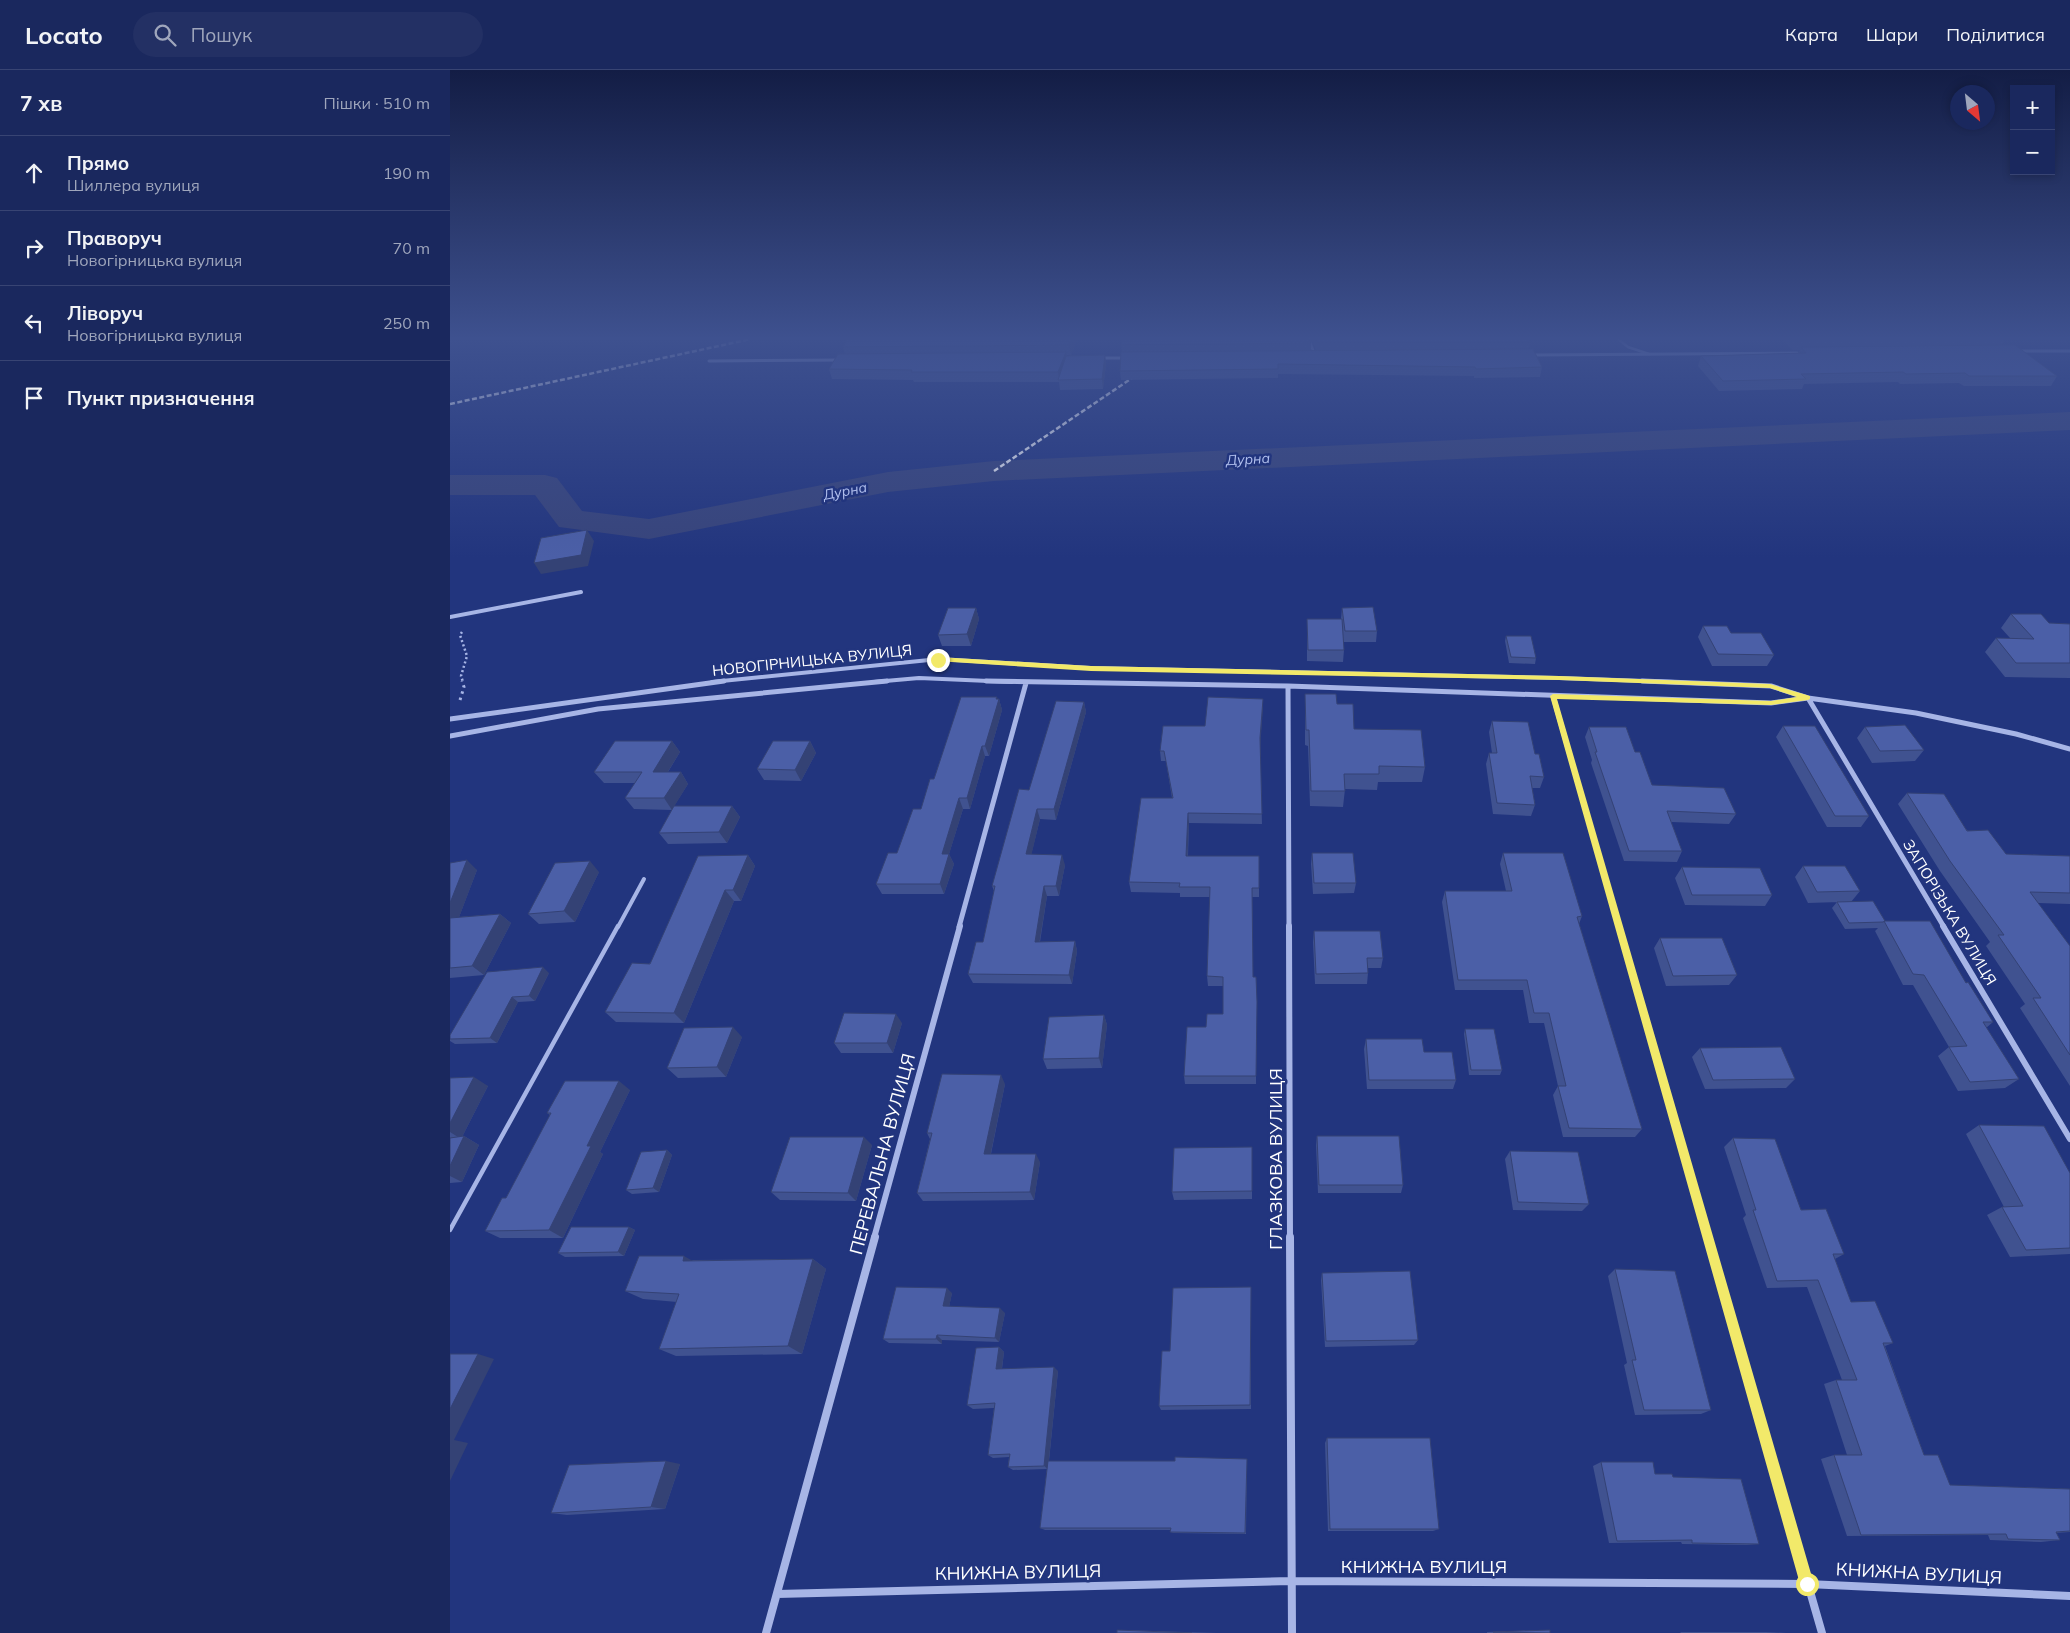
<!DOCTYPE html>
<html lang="uk">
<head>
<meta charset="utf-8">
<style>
  body { margin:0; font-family:Mulish,sans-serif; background:#233064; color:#f1f3f6 }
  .controls { position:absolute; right:15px; top:15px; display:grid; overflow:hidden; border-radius:0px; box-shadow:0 2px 8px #0003 }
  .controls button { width:45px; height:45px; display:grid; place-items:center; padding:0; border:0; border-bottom:1px solid #384473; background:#1a285e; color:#f1f3f6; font:25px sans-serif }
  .compass { position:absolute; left:1500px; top:15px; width:45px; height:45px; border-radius:50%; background:#1a285e; box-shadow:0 2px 8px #0003; rotate:152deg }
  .stop { position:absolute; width:15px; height:15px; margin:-11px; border:4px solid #f2e96a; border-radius:50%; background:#fff }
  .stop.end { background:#f2e96a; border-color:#fff; box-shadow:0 1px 5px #0008 }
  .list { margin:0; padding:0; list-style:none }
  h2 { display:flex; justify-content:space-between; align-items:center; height:65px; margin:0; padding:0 20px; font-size:21px }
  h2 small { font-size:16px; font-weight:400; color:#9fa6bc }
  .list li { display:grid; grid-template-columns:32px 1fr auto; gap:15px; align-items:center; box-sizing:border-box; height:75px; padding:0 20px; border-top:1px solid #384473 }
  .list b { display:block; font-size:19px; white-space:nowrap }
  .list p { margin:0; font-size:16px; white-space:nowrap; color:#9fa6bc }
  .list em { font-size:16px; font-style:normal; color:#9fa6bc }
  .icon { flex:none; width:28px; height:28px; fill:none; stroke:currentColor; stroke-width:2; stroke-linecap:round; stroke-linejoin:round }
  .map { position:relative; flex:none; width:1620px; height:1563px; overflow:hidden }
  header { display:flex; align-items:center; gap:30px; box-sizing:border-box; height:70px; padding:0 25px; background:#1a285e; border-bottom:1px solid #384473 }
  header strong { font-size:24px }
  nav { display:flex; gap:28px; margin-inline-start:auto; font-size:18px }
  .search { width:350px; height:45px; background:#233064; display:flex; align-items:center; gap:12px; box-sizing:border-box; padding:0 18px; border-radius:28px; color:#9fa6bc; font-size:19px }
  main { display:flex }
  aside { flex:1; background:#1a285e }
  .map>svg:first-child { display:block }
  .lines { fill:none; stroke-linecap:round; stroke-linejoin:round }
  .river { fill:#37447b; fill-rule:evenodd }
  .path-far1 { stroke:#a7b5e6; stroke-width:2.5; stroke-dasharray:2 2.5; stroke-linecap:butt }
  .path { stroke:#a7b5e6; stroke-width:3; stroke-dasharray:2.5 4; stroke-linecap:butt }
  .lane-far2 { stroke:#a7b5e6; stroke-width:2.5 }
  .lane-far1 { stroke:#a7b5e6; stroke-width:4 }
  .lane { stroke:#a7b5e6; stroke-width:4.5 }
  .street-far4 { stroke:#a7b5e6; stroke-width:3 }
  .street-far3 { stroke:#a7b5e6; stroke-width:4 }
  .street-far2 { stroke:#a7b5e6; stroke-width:5 }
  .street-far1 { stroke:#a7b5e6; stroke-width:6 }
  .street { stroke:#a7b5e6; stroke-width:8 }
  .rail { stroke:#fff; stroke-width:2.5; stroke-dasharray:5 2.5; stroke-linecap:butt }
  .wall { fill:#405290 }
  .shaded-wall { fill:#344275 }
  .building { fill:#4b5fa7; stroke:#344275 }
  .route { fill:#f2e96a }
  .labels { text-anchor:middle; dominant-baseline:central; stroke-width:5; stroke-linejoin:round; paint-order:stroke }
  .far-water-label { font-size:14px; font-style:italic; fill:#b2c0ee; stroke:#22357e }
  .street-label { font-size:15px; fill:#fff; stroke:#22357e }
  .near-street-label { font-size:18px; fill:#fff; stroke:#22357e }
</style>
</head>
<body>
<header>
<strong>Locato</strong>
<div class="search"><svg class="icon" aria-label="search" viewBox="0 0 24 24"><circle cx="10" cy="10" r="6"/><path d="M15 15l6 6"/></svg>Пошук</div>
<nav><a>Карта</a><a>Шари</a><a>Поділитися</a></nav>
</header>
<main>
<aside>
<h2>7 хв<small>Пішки · 510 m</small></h2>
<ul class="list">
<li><svg class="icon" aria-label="ahead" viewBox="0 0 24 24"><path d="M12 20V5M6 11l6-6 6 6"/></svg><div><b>Прямо</b><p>Шиллера вулиця</p></div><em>190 m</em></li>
<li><svg class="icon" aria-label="right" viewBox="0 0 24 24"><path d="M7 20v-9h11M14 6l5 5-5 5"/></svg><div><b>Праворуч</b><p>Новогірницька вулиця</p></div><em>70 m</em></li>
<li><svg class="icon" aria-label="left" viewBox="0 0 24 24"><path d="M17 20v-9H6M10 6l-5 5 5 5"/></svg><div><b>Ліворуч</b><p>Новогірницька вулиця</p></div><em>250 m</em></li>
<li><svg class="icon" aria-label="arrive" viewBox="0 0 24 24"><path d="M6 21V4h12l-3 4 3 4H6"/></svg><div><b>Пункт призначення</b></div></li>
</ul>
</aside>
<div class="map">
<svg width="1620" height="1563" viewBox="0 0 1620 1563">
  <rect width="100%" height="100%" fill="#22357e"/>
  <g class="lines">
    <path class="river" d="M1620,342V360L544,411L438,422L199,469L109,457L85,425H0V405H95L107,408L132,441L199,449L438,402L544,391Z"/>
    <path class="path-far1" d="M12,562L10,565L17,586L11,606L13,612"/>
    <path class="path" d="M10,630L14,617L12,611"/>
    <path class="lane-far2" d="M859,269L864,283
      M1168,269L1178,277L1199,284"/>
    <path class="lane-far1" d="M168,857L194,809"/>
    <path class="lane" d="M0,1160L168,856"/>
    <path class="street-far4" d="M1568,281H1620
      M1081,285L1347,283
      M651,288H677
      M259,291L390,290"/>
    <path class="street-far3" d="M0,547L131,522
      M262,612L489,589L641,598L1109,608L1225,612
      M424,612L469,608L562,612"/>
    <path class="street-far2" d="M536,611L838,616L1321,633L1358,628L1494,857
      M1192,611L1321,616L1358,628L1466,643L1566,664L1620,679
      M838,616L839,857
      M1103,626L1169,857
      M0,649L274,611
      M0,666L148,639L437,611
      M509,857L576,613"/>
    <path class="street-far1" d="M839,856L840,1168
      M1169,856L1259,1168
      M1493,856L1620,1069
      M424,1168L510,856"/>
    <path class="street" d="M840,1167L842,1563
      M1258,1167L1372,1563
      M327,1524L841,1511L1357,1514L1620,1526
      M316,1563L425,1167"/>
    <path class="rail" d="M0,334L301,269
      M544,401L691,302"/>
  </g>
  <path class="wall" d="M397,269H627L621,285H617V286L655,285L656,295L653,319L610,320L609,312H464L463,310L382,309L379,299L395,284L393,277Z
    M861,269H1079L1080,272L1079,279L1092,297L1090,307L1024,308V306L828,304V308L671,310L670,301L672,282L671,275L861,273V280H866Z
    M1333,269H1555L1552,275L1607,306L1601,316H1514L1509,313L1450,314L1448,312L1354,314L1352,319L1269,321L1248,296L1251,286L1348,283L1350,280H1342Z
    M526,538L529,549L521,576H492L488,565Z
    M892,538L927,561L926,572H894V567V580L893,592L857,591V549H891Z
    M1561,544L1599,553L1620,554V608L1555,607L1535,582L1546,568H1560L1551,558Z
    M1253,556L1281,563L1324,585L1317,596H1262L1248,567Z
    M1056,566L1086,588L1085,594L1059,593L1055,571Z
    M855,624L887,634L904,659L975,697L972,712H928L927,720L895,719L893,737L860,736L858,676L855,675Z
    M547,629H549L552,640L539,686H535L520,739H513L499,784L504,794L494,824H432L426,814L447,783L471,739L484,709Z
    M813,629L810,676L812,754L739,753L738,786H809V827H802L803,907H806V1014H735L734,1006L756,957L773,944V916H758L757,906L760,827H730V823L681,822L679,812L722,728L716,691H711L710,681L755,656Z
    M634,632L636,642L606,750L590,749L581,785L615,795L609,826H597L590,872L625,871L627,881L622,914L523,913L518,904L533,872L544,821L542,816L579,720Z
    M1042,651L1085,684L1094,707L1090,718H1082L1085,735L1081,746L1043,744L1036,694L1039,683H1042L1039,662Z
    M1333,656L1419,746L1411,757H1377L1326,667Z
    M1139,657L1185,682L1202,715L1286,744L1279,754L1221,752L1232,781L1227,792L1174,791L1141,693L1142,690L1135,667Z
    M1415,657L1474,680L1465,691L1422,693L1407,668Z
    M222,671L230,682L218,702H231L238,714L224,736H282L290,747L277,773L218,774L209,763L222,740L184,739L175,728L185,713H154L144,702Z
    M360,671L366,683L351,711L314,710L307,699Z
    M1457,723L1556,784L1620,786V834L1588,833L1620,876V1016L1570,938L1575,934L1536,876L1540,872L1490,801L1448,734Z
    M862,783L906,813L904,823L863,824L861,794Z
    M1053,783L1132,846L1129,854L1192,1059L1185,1067H1113L1103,1025L1108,1016L1094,953H1079L1073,920H1005L992,832L995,821H1056L1050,794Z
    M298,785L305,796L291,831H284L234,953L166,952L155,942Z
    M0,793L27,800L9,847L50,844L61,853L34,905L0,908Z
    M1353,796L1410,821L1401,832L1435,851L1516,913L1543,952L1536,958L1569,1009L1555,1018L1508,1021L1488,986L1499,977L1463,915H1453L1425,861L1428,858L1395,859L1382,838L1387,832H1389L1358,833L1345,807Z
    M1232,797L1322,825L1315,836L1235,835L1225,808Z
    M149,802L125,852L89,854L78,844Z
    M864,861L933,888L931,898H918V903L917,914H865L863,872Z
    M1210,868L1287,905L1279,915L1216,916L1204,878Z
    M99,903L85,931L68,932L47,973L5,974L0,971V965Z
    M654,945L657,955L652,998L597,999L593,989Z
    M452,953L443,983H391L384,973Z
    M1015,959L1052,1000L1050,1005H1019L1014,964Z
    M292,967L276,1007L228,1008L217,998Z
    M916,969L974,982L1006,1010L1003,1019H917L914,979Z
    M1250,978L1345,1009L1336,1018L1255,1019L1242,987Z
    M0,1008L38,1016L12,1067L14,1066L29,1075L12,1112L0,1113Z
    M555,1014L541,1084L590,1092L584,1130L473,1131L467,1123L480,1069L477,1063Z
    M180,1020L150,1082L153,1084L113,1168H50L35,1161L56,1128L100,1045L97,1043Z
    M1529,1055L1620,1103V1184L1560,1187L1537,1145L1552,1137H1554L1516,1064Z
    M867,1066L953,1115L951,1123H868L866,1075Z
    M1283,1068L1394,1184L1385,1189L1401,1232L1443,1273L1435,1276L1474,1385L1500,1415L1620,1419V1462L1606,1463L1610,1470L1591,1472L1540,1470L1538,1465L1397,1466L1371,1389L1384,1385H1397L1374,1314L1386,1310H1392L1357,1217L1317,1218L1293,1148L1296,1145L1274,1077Z
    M422,1075L406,1131L330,1130L321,1122Z
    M802,1077V1129L724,1130L722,1122Z
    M217,1080L222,1085L209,1122L182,1124L176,1120Z
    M1060,1081L1139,1134L1132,1141L1063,1140L1055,1089Z
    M179,1157L185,1160L174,1186L115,1187L108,1183Z
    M363,1189L376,1199L352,1284L226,1286L209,1279L227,1232L193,1229L175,1221L243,1190Z
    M1165,1199L1261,1340L1251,1344L1185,1345L1174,1295L1177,1293L1158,1206Z
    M872,1203L968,1270L964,1275L875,1277L871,1210Z
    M801,1217V1339L711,1340L709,1336L720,1281Z
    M502,1223L499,1237L555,1243L549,1272L492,1270V1274L439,1273L433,1269Z
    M549,1277L554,1282L552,1299L608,1301L599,1391H725L797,1389L796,1464L723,1463L720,1462V1460H595L590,1458L597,1399L563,1400L558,1397L559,1387L543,1388L538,1385L544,1338L523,1339L517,1335Z
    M877,1368L989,1459L983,1461H878L875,1373Z
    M1151,1392L1205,1404L1309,1474L1297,1475L1232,1474L1231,1472L1159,1473L1143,1396Z
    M230,1394L215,1439L117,1445L101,1443Z
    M667,1560H671L767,1563H667Z
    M1093,1560H1100V1563H1037V1562Z
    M1230,1562H1316L1336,1563H1231Z"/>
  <path class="shaded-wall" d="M622,269H627L621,285L619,275Z
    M616,282L618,292L609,309L608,302Z
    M655,285L656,295L653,319L652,309Z
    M137,460L144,471L138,496L91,504L84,493Z
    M526,538L529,549L521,576L517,564Z
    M547,627L548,632L549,629L552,640L539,686L535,676Z
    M813,629V639L810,679V668Z
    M634,632L636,642L606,750L604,739Z
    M222,671L230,682L211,713L203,702Z
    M360,671L366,683L351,711L345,700Z
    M532,676L535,686L520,739L517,728Z
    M231,702L238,714L222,740L214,728Z
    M509,728L513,739L496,794L492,784Z
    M282,736L290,747L277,773L269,762Z
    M587,739L590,749L579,795L576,784Z
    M738,743L739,753L737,796L736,786Z
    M499,784L504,794L494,824L490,814Z
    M298,785L305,796L291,831L283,820Z
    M612,785L615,795L609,826L606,816Z
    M17,790L27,800L5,858L0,854V833Z
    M140,791L149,802L125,852L114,841Z
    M594,816L597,826L588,881L585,872Z
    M275,820L284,831L234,953L224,943Z
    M50,844L61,853L34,905L22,896Z
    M625,871L627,881L622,914L619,905Z
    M93,897L99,903L85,931L79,926Z
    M62,927L68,932L47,973L40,968Z
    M446,944L452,953L443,983L437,973Z
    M654,945L657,955L652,998L649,988Z
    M283,957L292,967L276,1007L267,997Z
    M551,1005L555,1014L539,1092L534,1084Z
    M24,1007L38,1016L11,1069L0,1062V1053Z
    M169,1011L180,1020L150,1082L153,1084L113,1168L99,1160L137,1076Z
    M14,1066L29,1075L12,1112L0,1106V1096Z
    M414,1067L422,1075L406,1131L398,1123Z
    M217,1080L222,1085L209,1122L203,1118Z
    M586,1084L590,1092L584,1130L580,1122Z
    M179,1157L185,1160L174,1186L168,1182Z
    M234,1186L250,1195L233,1191Z
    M363,1189L376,1199L352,1284L338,1276Z
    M497,1218L502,1223L498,1242L493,1236Z
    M550,1238L555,1243L549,1272L545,1268Z
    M487,1265L492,1270V1274L486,1269Z
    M549,1277L554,1282L551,1304L546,1299Z
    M28,1284L44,1289L4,1370L18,1373L0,1411V1339Z
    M604,1297L608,1301L598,1399L594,1396Z
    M216,1391L230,1394L215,1439L201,1437Z"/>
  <path class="building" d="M397,269H622L619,275L393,277Z
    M672,269H859L861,273L671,275Z
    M866,269H1079L1080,272L867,273Z
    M1565,275L1607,306H1519L1515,303L1456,304L1453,302L1351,304L1356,309L1273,311L1251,286L1356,283L1351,277Z
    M1083,279L1092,297L1026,299L1025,297L828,294V299L670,301L671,282Z
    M616,282L608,302H461L462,300L379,299L388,284Z
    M655,285L652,309L608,310L616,286Z
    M137,460L131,485L84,493L91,468Z
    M923,537L927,561H895L892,538Z
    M498,538H526L517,564L488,565Z
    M1561,544H1591L1599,553L1620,554V593H1566L1546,568L1584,569Z
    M857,549H892L894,580H858Z
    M1253,556H1277L1281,563H1311L1324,585L1268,584Z
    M1056,566H1081L1086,588L1061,587Z
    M855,624H886L887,634H903L904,659L971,660L975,697L929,696V704H894L895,721H861L859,660H856Z
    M511,627H547L546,629H549L535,676H532L517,728H509L492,784H499L490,814H426L438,783H447L463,739H471L480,709H484Z
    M758,627L813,629L810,668L812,744L738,743L736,786H809V818H802L803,907H806L807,932L806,1006H734L737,957H756L757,944H773V907L757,906L760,817H729L730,813L679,812L691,728H723L714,681H710L713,656H755Z
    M606,631L634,632L604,739H587L576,784L612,785L606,816H594L585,872L625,871L619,905L518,904L526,872H533L545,816H542L569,719L579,720Z
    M1042,651L1078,652L1085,684H1089L1094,707L1080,706L1085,735L1047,733L1039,683H1047Z
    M1455,655L1474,680L1430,681L1415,657Z
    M1333,656H1365L1419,746H1385Z
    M1139,657H1176L1185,682H1190L1202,715L1274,718L1286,744L1217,741L1232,781H1179L1145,682H1147Z
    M165,671H222L203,702H231L214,728H175L192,702H144Z
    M323,671H360L345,700L307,699Z
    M1457,723L1494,724L1517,761L1538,760L1556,784L1620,786V823L1580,822L1620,876V985L1583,928H1591L1548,865H1554L1500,791Z
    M224,736H282L269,762L209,763Z
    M862,783H903L906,813H864Z
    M1053,783H1113L1132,846L1127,847L1192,1059L1119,1058L1108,1016H1116L1099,943H1084L1077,910H1008L995,821H1062Z
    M298,785L283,820H275L224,943L155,942L182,893L200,894L248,786Z
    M17,790L0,833V793Z
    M140,791L114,841L78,844L105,793Z
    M1353,796H1395L1410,821L1367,822Z
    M1232,797L1310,798L1322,825H1242Z
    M1423,831L1435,851L1433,852L1399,853L1387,832Z
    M50,844L22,896L0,898V848Z
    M1434,851H1480L1516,913L1518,912L1543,952H1533L1569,1009L1520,1012L1499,977L1517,976L1474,905L1463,904Z
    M864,861H930L933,888H917L918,903L866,904Z
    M1210,868H1272L1287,905L1223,906Z
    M93,897L79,926L62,927L40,968L0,969V965L37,902Z
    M394,943L446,944L437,973H384Z
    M654,945L649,988L593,989L599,947Z
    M283,957L267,997L217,998L234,958Z
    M1015,959H1044L1052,1000H1021Z
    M916,969H972L974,982H1002L1006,1010H919Z
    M1331,977L1345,1009L1263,1010L1250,978Z
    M492,1004L551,1005L534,1084H586L580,1122L467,1123L482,1063H477Z
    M24,1007L0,1053V1008Z
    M115,1011H169L137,1076H141L99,1160L35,1161L52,1128H56L101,1043H97Z
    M1529,1055L1594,1056L1620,1103V1178L1576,1180L1552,1137L1573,1136Z
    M14,1066L0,1096V1068Z
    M867,1066H949L953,1115H869Z
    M340,1067H414L398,1123L321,1122Z
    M1283,1068L1325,1069L1351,1140L1376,1139L1394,1184H1383L1401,1232L1425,1231L1443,1273H1433L1474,1385H1488L1500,1415L1620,1419V1461L1606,1462L1610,1470L1558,1469L1556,1464L1411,1465L1384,1385H1412L1386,1310H1407L1368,1210L1327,1211L1303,1140H1306Z
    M802,1077V1121L722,1122L724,1078Z
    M217,1080L203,1118L176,1120L191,1082Z
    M1060,1081L1128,1082L1139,1134L1068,1132Z
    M121,1157H179L168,1182L108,1183Z
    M189,1186H234L233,1191L363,1189L338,1276L209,1279L229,1224L175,1221Z
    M1165,1199L1225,1201L1261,1340H1194L1182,1290H1186Z
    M960,1201L968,1270L876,1271L872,1203Z
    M446,1217L497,1218L493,1236L550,1238L545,1268L487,1265L486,1269H433Z
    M801,1217L800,1335L709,1336L712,1281H720L723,1218Z
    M549,1277L546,1299L604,1297L594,1396L558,1397L560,1384L538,1385L545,1333L517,1335L526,1278Z
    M0,1284H28L0,1339Z
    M877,1368H980L989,1459H880Z
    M725,1387L797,1389L795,1463L720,1462L721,1458H590L598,1391H725Z
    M216,1391L201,1437L101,1443L119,1395Z
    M1151,1392H1203L1205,1404H1222L1223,1407L1291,1409L1309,1474L1242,1473V1470L1167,1471Z
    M667,1560L742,1563H667Z
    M1100,1560V1563L1043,1562Z"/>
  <linearGradient id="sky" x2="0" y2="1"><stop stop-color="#131d45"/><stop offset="0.55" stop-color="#3e518f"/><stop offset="1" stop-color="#3e518f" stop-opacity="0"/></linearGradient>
  <rect width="1620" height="488" fill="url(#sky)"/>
  <path class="route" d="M488,587L641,596L1109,606L1320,614L1360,626V629L1358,630L1321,635L1107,629L1364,1514L1362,1519L1357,1521L1352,1519L1350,1514L1100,626L1103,624L1321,631L1347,627L1320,618L1109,610L641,601L486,591V588Z"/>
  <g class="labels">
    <g class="far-water-label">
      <text transform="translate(798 389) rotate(-3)">Дурна</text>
      <text transform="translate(395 421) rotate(-11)">Дурна</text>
    </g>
    <g class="street-label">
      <text transform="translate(362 590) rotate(-6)">НОВОГІРНИЦЬКА ВУЛИЦЯ</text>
      <text transform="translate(1500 842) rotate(59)">ЗАПОРІЗЬКА ВУЛИЦЯ</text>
    </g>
    <g class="near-street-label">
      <text transform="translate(432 1084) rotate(-75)">ПЕРЕВАЛЬНА ВУЛИЦЯ</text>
      <text transform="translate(825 1089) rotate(-90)">ГЛАЗКОВА ВУЛИЦЯ</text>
      <text x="974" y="1496">КНИЖНА ВУЛИЦЯ</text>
      <text transform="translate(568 1502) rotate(-1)">КНИЖНА ВУЛИЦЯ</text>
      <text transform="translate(1469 1503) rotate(3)">КНИЖНА ВУЛИЦЯ</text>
    </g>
  </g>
</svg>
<div class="controls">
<button>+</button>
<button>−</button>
</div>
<svg class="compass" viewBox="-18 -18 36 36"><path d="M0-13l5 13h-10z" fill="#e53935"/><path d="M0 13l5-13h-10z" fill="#9fa6bc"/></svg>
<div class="stop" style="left:1357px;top:1514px"></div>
<div class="stop end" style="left:488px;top:590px"></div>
</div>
</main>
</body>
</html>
